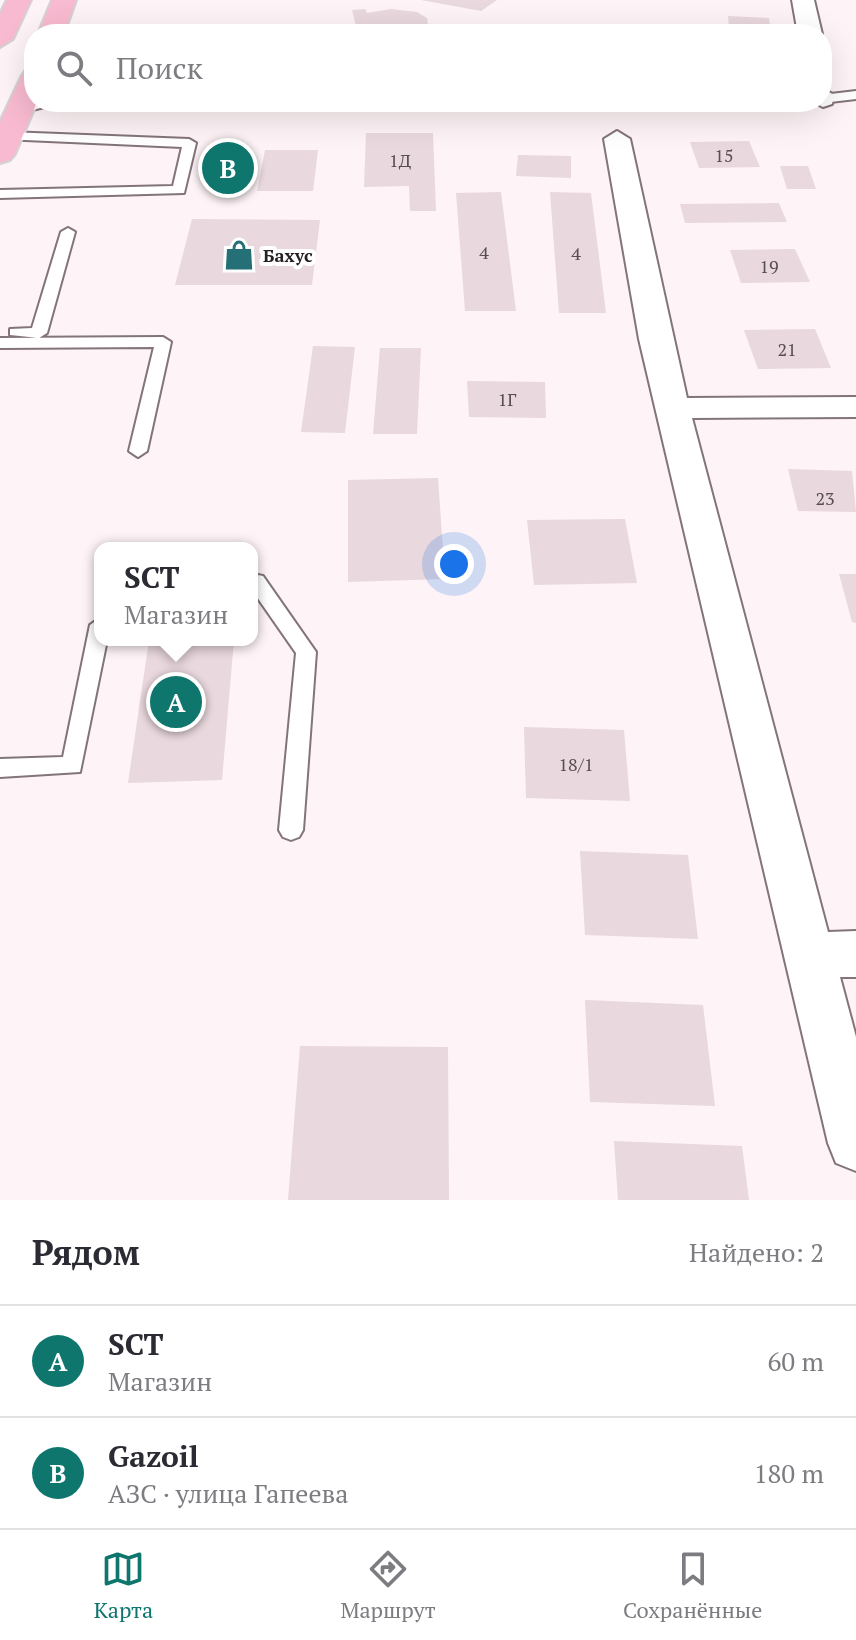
<!DOCTYPE html>
<html lang="ru">
<head>
<meta charset="utf-8">
<style>
  body { margin:0; font-family:"PT Serif",serif; background:#f2f2f3; color:#2b2b33 }
  .you { position:absolute; left:454px; top:564px; width:28px; height:28px; margin:-20px; border:6px solid #fff; border-radius:50%; background:#1a73e8; box-shadow:0 0 0 12px #1a73e833 }
  .badge { display:grid; place-items:center; width:52px; height:52px; border-radius:50%; background:#0f766e; color:#fff; font-size:26px; font-weight:700 }
  .pin { position:absolute; translate:-50% -50%; border:4px solid #fff; box-shadow:0 2px 8px #0006 }
  .popup { position:absolute; left:94px; top:542px; width:164px; height:104px; box-sizing:border-box; display:grid; place-content:center; border-radius:16px; background:#fff; filter:drop-shadow(0 2px 6px #0005); font-size:26px; white-space:nowrap; color:#7c7c81 }
  .popup b { font-size:30px; color:#2b2b33 }
  .popup::after { content:''; position:absolute; left:50%; top:100%; margin-left:-16px; border:16px solid transparent; border-top-color:#fff }
  .list { margin:0; padding:0; list-style:none }
  h2 { display:flex; justify-content:space-between; align-items:center; height:104px; margin:0; padding:0 32px; font-size:34px }
  h2 small { font-size:26px; font-weight:400; color:#7c7c81 }
  .list li { display:grid; grid-template-columns:52px 1fr auto; gap:24px; align-items:center; box-sizing:border-box; height:112px; padding:0 32px; border-top:2px solid #e1e1e2 }
  .list b { display:block; font-size:30px; white-space:nowrap }
  .list p { margin:0; font-size:26px; white-space:nowrap; color:#7c7c81 }
  .list em { font-size:26px; font-style:normal; color:#7c7c81 }
  .icon { flex:none; width:44px; height:44px; fill:none; stroke:currentColor; stroke-width:2; stroke-linecap:round; stroke-linejoin:round }
  .map { position:relative; flex:none; width:856px; height:1200px; overflow:hidden }
  .search { position:absolute; background:#fff; box-shadow:0 8px 32px #0002; left:24px; right:24px; top:24px; height:88px; display:flex; align-items:center; gap:20px; box-sizing:border-box; padding:0 28px; border-radius:32px; color:#7c7c81; font-size:30px }
  .sheet { height:328px; background:#fff }
  nav { display:flex; justify-content:space-around; align-items:center; box-sizing:border-box; height:112px; border-top:2px solid #e1e1e2; background:#fff; font-size:22px; color:#7c7c81 }
  nav a { display:grid; justify-items:center; gap:4px }
  nav .on { color:#0f766e }
  .map>svg:first-child { display:block }
  .building { fill:#e9d8dd }
  .lines { fill:none; stroke-linecap:round; stroke-linejoin:round }
  .lane-casing { stroke:#837479; stroke-width:4 }
  .street-casing { stroke:#837479; stroke-width:4 }
  .highway-casing { stroke:#d4d2d3; stroke-width:4 }
  .lane { fill:#fff; fill-rule:evenodd }
  .street { fill:#fff; fill-rule:evenodd }
  .highway { fill:#f8bad0; fill-rule:evenodd }
  .labels { text-anchor:middle; dominant-baseline:central; stroke-width:8; stroke-linejoin:round; paint-order:stroke }
  .number-label { font-size:18px; fill:#574e51 }
  .far-poi-label { font-size:18px; font-weight:bold; fill:#262022; stroke:#fff; text-anchor:start }
</style>
</head>
<body>
<div class="map">
<svg width="856" height="1200" viewBox="0 0 856 1200">
  <rect width="100%" height="100%" fill="#fef3f6"/>
  <path class="building" d="M421,0H497L481,11Z
    M365,9L367,13L391,9L417,12L427,18L428,25L419,34H358L352,10Z
    M728,16L769,18L771,30L729,28Z
    M366,133H433L436,211H410L409,186L364,187Z
    M749,141L760,167L699,168L690,142Z
    M265,150H318L313,191H257Z
    M518,155L571,156V178L516,176Z
    M780,166H808L816,189H787Z
    M501,192L516,311H465L456,193Z
    M550,192L591,193L606,313H559Z
    M779,203L787,222L685,223L680,204Z
    M192,219L320,220L312,285H175Z
    M795,249L810,282L741,283L730,250Z
    M815,329L831,368L758,369L744,330Z
    M313,346L355,347L345,433L301,432Z
    M380,348H421L417,434H373Z
    M467,381L545,382L546,418L469,417Z
    M788,469L852,471L856,512L798,511Z
    M438,478L445,579L348,582V480Z
    M625,519L637,583L534,585L527,520Z
    M839,574H856V623L852,622Z
    M149,640H234L222,780L128,783Z
    M524,727L624,730L630,801L526,798Z
    M580,851L688,855L698,939L585,935Z
    M585,1000L703,1005L715,1106L590,1102Z
    M300,1046L448,1047L449,1200H288Z
    M614,1141L742,1146L749,1200H618Z"/>
  <g class="lines">
    <g class="lane-casing">
      <path id="lane" d="M856,91V99L822,103L819,102H822V95Z
        M38,102H65L20,113L14,109Z
        M8,132L189,139L196,143L184,193L0,198V190L173,186L182,147L3,139V133Z
        M68,228L75,232L47,333L39,338L10,335V329L32,328L61,232Z
        M163,337L171,342L147,451L138,457L129,451L154,347L0,348V338Z
        M252,574L263,576L316,652L303,830L299,837L291,840L283,837L279,830L296,653L252,590Z
        M100,618V640H107L80,772L0,777V759L63,757L90,625Z"/>
    </g>
    <g class="street-casing">
      <path id="street" d="M792,0H814L822,34H798Z
        M822,88L834,95L832,104L823,107L813,102H822Z
        M617,131L630,139L687,398L856,397V417L692,418L828,932L856,931V977H840L856,1037V1171L836,1163L828,1143L639,339L604,139Z"/>
    </g>
    <g class="highway-casing">
      <path id="highway" d="M7,0H31L13,39L0,47V14Z
        M52,0H76L64,34H38Z
        M34,69L37,102L15,154L10,160L0,163V122L21,77L25,71Z"/>
    </g>
    <use href="#lane" class="lane"/>
    <use href="#street" class="street"/>
    <use href="#highway" class="highway"/>
  </g>
  <defs>
    <g id="shop-bare" transform="scale(2.4)"><path d="M-5-2.5h2.3a2.7 3.5 0 0 1 5.4 0H5L5.5 6h-11ZM-1.5-2.5h3a1.5 2.3 0 0 0-3 0Z" fill="#256f77" stroke="#fff" stroke-width="2.5" paint-order="stroke"/></g>
  </defs>
  <g fill-rule="evenodd">
    <use href="#shop-bare" x="239" y="255"/>
  </g>
  <g class="labels">
    <g class="number-label">
      <text x="724" y="155">15</text>
      <text x="400" y="160">1Д</text>
      <text x="484" y="252">4</text>
      <text x="576" y="253">4</text>
      <text x="769" y="266">19</text>
      <text x="787" y="349">21</text>
      <text x="507" y="399">1Г</text>
      <text x="825" y="498">23</text>
      <text x="576" y="764">18/1</text>
    </g>
    <g class="far-poi-label">
      <text x="263" y="255">Бахус</text>
    </g>
  </g>
</svg>
<div class="you"></div>
<div class="pin badge" style="left:176px;top:702px">A</div>
<div class="popup"><b>SCT</b>Магазин</div>
<div class="pin badge" style="left:228px;top:168px">B</div>
<div class="search"><svg class="icon" aria-label="search" viewBox="0 0 24 24"><circle cx="10" cy="10" r="6"/><path d="M15 15l6 6"/></svg>Поиск</div>
</div>
<section class="sheet">
<h2>Рядом<small>Найдено: 2</small></h2>
<ul class="list">
<li><span class="badge">A</span><div><b>SCT</b><p>Магазин</p></div><em>60 m</em></li>
<li><span class="badge">B</span><div><b>Gazoil</b><p>АЗС · улица Гапеева</p></div><em>180 m</em></li>
</ul>
</section>
<nav>
<a class="on"><svg class="icon" aria-label="map" viewBox="0 0 24 24"><path d="M3 6l6-2 6 2 6-2v14l-6 2-6-2-6 2zM9 4v14M15 6v14"/></svg>Карта</a>
<a><svg class="icon" aria-label="directions" viewBox="0 0 24 24"><path d="M12 3l9 9-9 9-9-9zM9 14v-3h6M13 9l2 2-2 2"/></svg>Маршрут</a>
<a><svg class="icon" aria-label="saved" viewBox="0 0 24 24"><path d="M7 4h10v16l-5-4-5 4z"/></svg>Сохранённые</a>
</nav>
</body>
</html>
